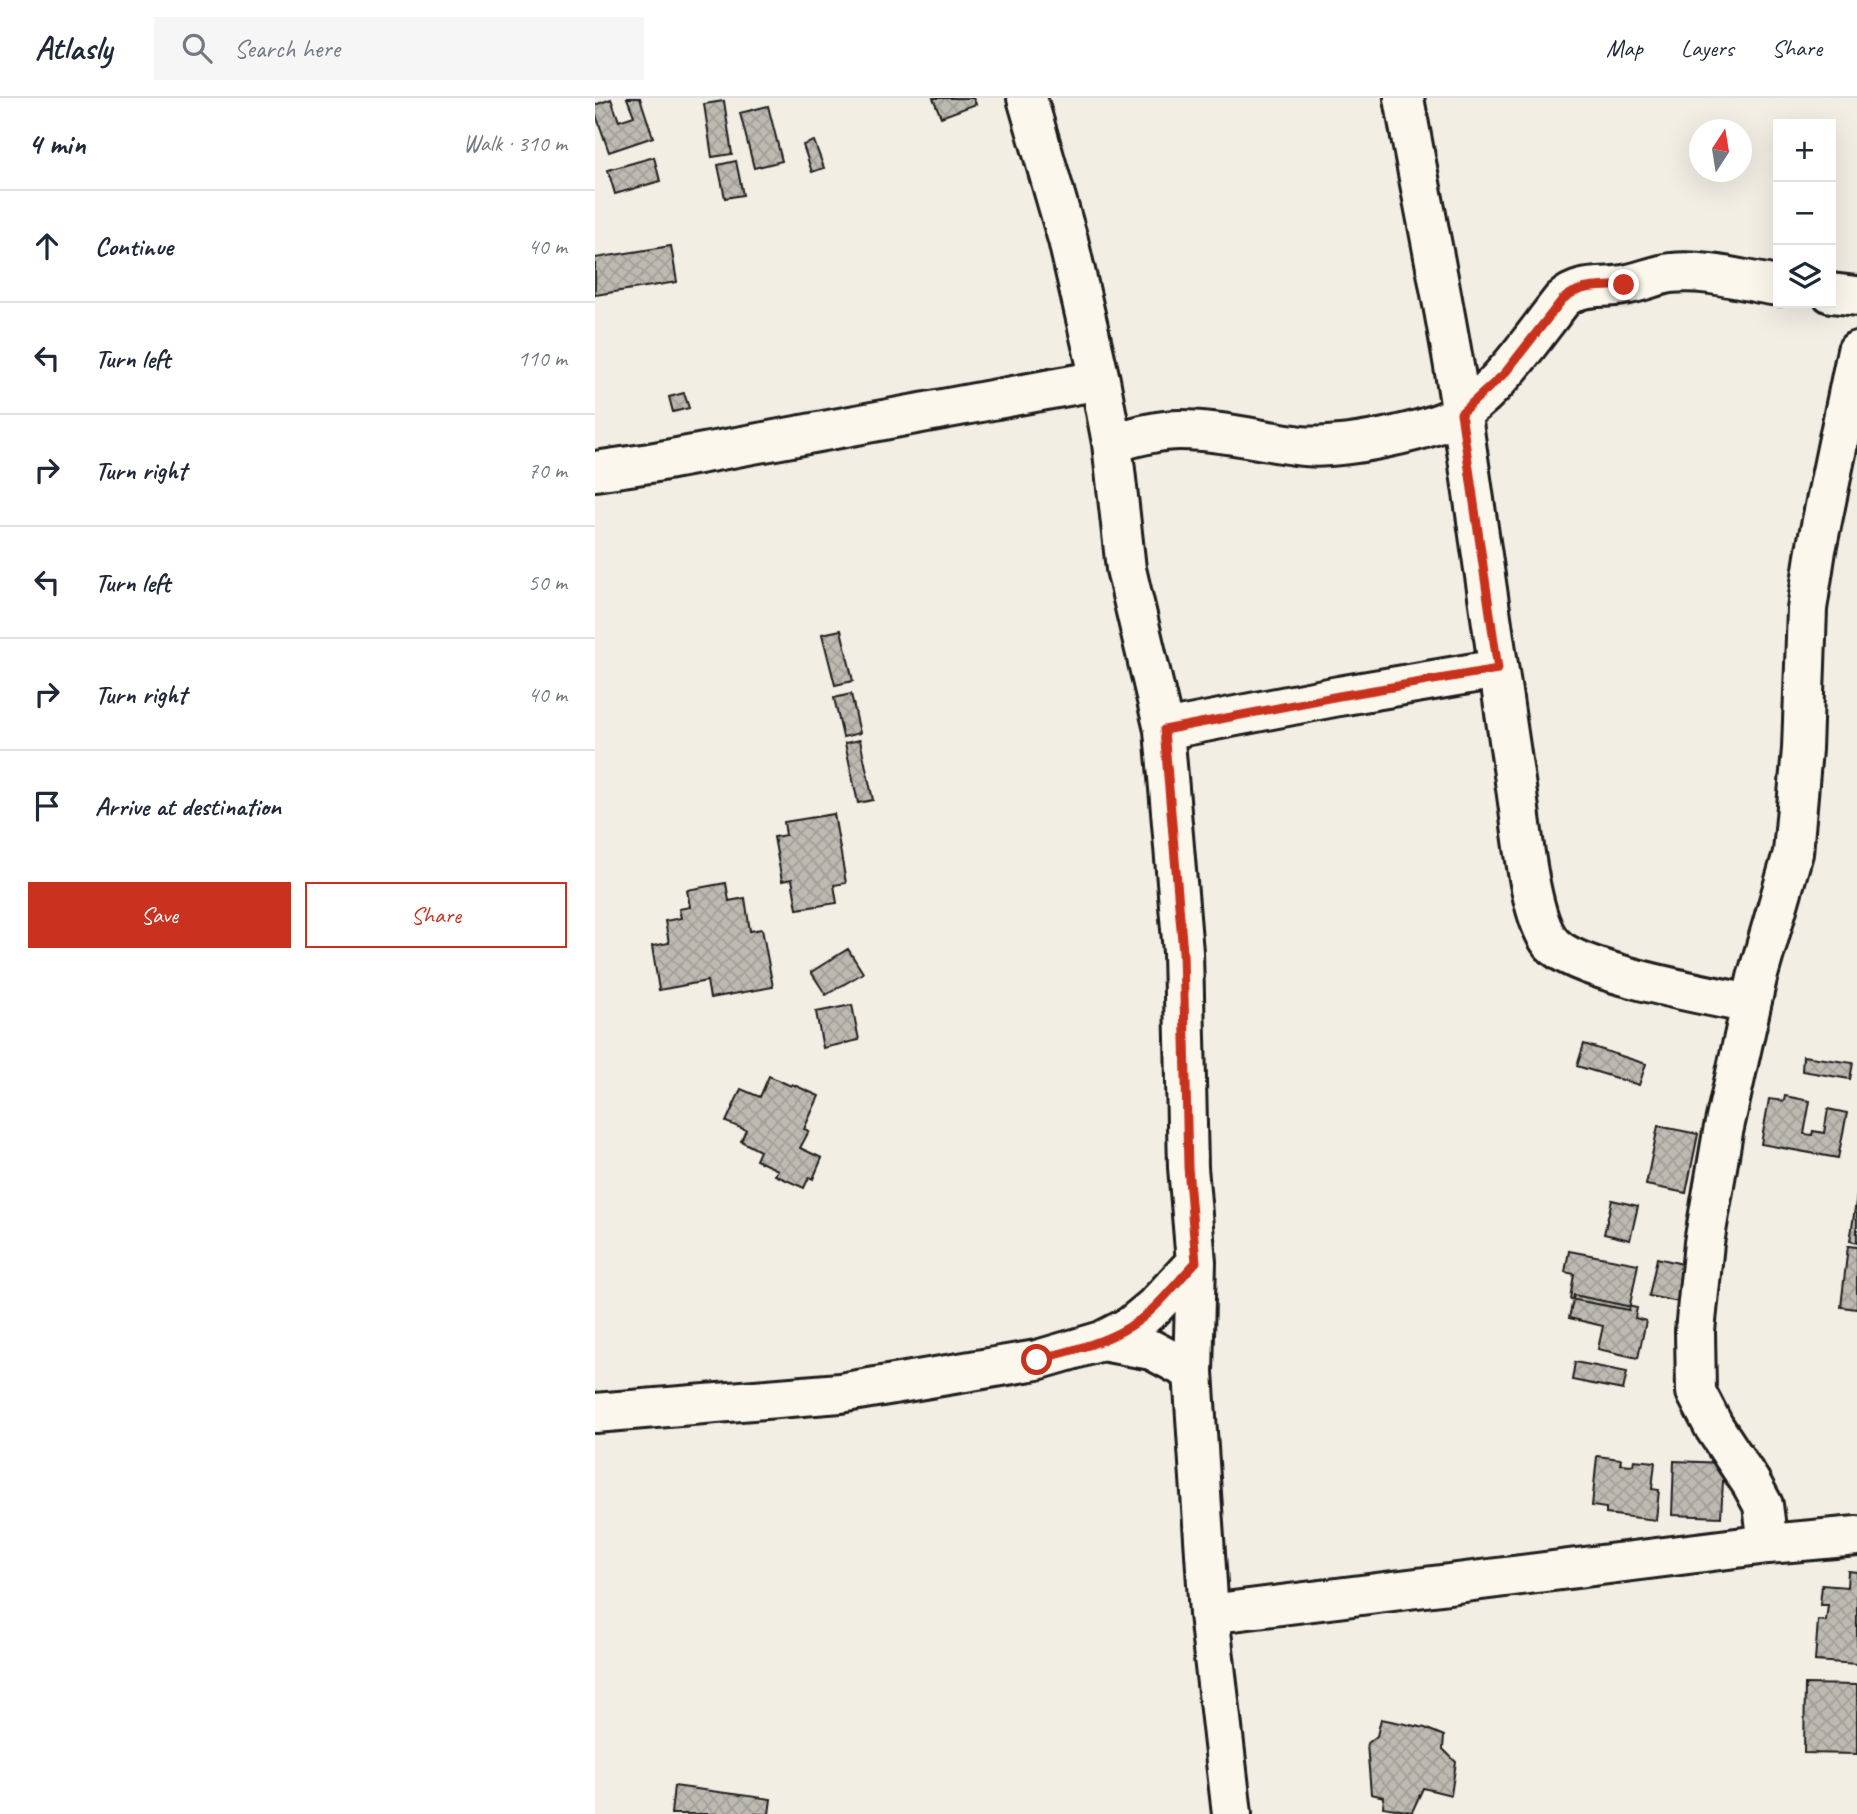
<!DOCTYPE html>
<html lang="en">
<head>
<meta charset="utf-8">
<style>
  body { margin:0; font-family:Caveat,sans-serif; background:#f6f6f7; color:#1f2937 }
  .controls { position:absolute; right:21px; top:21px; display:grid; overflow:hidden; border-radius:0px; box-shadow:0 7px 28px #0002 }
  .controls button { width:63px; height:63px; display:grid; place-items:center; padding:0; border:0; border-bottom:2px solid #e0e1e3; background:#fff; color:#1f2937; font:35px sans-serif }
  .compass { position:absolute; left:1094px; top:21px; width:63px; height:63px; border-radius:50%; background:#fff; box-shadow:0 7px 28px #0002; rotate:12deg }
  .stop { position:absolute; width:21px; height:21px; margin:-16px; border:5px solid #c8321e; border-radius:50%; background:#fff }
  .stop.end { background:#c8321e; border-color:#fff; box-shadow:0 2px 7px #0008 }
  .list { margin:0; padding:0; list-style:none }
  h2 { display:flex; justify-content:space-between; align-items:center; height:91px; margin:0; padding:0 28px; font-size:30px }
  h2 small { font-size:23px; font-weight:400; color:#747a83 }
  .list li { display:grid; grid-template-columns:46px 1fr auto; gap:21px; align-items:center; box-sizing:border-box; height:112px; padding:0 28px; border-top:2px solid #e0e1e3 }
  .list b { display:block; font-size:26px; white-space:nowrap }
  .list em { font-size:23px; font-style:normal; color:#747a83 }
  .actions { display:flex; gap:14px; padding:21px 28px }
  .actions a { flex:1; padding:16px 0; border:2px solid #c8321e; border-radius:0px; text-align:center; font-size:24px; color:#c8321e }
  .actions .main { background:#c8321e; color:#fff }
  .icon { flex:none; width:38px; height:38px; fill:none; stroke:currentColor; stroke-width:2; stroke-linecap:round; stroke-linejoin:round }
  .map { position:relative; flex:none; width:1262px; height:1716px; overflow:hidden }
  header { display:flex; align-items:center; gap:42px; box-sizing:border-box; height:98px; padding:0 35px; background:#fff; border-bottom:2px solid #e0e1e3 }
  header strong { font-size:33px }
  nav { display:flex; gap:38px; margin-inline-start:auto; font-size:24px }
  .search { width:490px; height:63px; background:#f6f6f7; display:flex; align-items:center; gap:18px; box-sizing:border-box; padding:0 24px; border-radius:0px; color:#747a83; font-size:26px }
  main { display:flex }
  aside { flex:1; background:#fff }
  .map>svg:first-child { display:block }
  .building { fill:url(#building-cross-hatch); stroke:#1c1c1c; stroke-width:2 }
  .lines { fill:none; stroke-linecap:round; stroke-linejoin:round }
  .minor-casing { stroke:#1c1c1c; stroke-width:44 }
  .minor { stroke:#fbf7ec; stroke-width:38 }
  .route { stroke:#c8321e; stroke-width:9 }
</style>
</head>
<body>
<header>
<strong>Atlasly</strong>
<div class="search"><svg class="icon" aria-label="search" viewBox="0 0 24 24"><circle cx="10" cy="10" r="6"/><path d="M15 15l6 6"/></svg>Search here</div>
<nav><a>Map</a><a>Layers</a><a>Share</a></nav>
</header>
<main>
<aside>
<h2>4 min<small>Walk · 310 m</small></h2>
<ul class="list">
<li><svg class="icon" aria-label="ahead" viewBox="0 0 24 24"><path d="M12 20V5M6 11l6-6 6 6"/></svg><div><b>Continue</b></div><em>40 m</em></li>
<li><svg class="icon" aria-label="left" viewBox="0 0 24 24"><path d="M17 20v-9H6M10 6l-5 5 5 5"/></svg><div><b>Turn left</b></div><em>110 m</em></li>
<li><svg class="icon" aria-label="right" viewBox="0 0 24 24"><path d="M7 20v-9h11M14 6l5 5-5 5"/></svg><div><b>Turn right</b></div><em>70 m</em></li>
<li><svg class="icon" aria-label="left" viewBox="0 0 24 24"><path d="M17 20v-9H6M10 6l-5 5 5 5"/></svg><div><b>Turn left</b></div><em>50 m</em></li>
<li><svg class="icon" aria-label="right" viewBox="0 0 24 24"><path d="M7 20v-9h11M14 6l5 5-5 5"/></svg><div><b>Turn right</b></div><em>40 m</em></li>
<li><svg class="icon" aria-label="arrive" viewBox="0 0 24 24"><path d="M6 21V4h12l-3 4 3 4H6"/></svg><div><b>Arrive at destination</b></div></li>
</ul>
<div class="actions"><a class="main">Save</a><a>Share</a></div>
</aside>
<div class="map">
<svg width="1262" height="1716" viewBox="0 0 1262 1716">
  <defs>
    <pattern id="building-cross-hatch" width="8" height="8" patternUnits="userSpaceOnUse" patternTransform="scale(1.75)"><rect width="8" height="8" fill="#bdbab1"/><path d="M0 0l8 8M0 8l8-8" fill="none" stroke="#a29f98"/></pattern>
  </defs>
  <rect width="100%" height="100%" fill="#f2eee4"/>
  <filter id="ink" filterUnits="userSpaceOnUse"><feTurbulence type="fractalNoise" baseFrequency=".0143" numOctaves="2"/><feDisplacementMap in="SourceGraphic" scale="14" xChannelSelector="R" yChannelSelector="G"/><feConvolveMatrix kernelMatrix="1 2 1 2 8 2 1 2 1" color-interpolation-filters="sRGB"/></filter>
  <g filter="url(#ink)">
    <path class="building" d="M32,0H45L58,39L14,54L0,14V7L16,1L24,23L39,18Z
      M338,0H378L381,6L346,19Z
      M129,3L137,56L117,59L109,6Z
      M173,8L187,63L159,70L145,15Z
      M219,43L229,70L217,74L208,47Z
      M59,59L65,83L20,96L13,72Z
      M141,63L148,97L130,100L123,67Z
      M76,148L82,184L0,197V160Z
      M89,295L94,310L78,314L74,299Z
      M246,532L258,583L240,587L227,536Z
      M256,596L265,635L248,639L239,600Z
      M265,642L278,702L263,705L250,645Z
      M239,716L251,785L239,787L242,805L202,811L197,781L187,783L179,739L191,737L189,724Z
      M131,785L134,803L150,800L155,833L167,831L178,889L115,900L112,883L64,892L57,848L74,845L70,823L86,820L84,811L95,809L92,792Z
      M253,851L268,875L231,897L216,874Z
      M257,907L264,942L228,950L221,914Z
      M989,946L1051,966L1044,987L982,968Z
      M1208,958L1258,965L1255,981L1207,973Z
      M174,978L196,988L197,986L224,998L209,1031L214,1033L205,1050L227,1060L218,1081L214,1079L209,1090L180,1077L183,1072L161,1062L165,1053L146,1043L151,1032L131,1024L146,991L165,999Z
      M1190,998L1215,1003L1209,1036L1217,1037L1218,1033L1229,1035L1233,1011L1252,1015L1243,1060L1166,1046L1174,1001L1189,1003Z
      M1063,1028L1103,1036L1091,1095L1051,1087Z
      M1262,1097V1145L1255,1143Z
      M1017,1102L1043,1108L1035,1142L1009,1136Z
      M1253,1148L1262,1149V1211L1246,1209Z
      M974,1153L1043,1166L1034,1212L975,1201L979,1176L970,1174Z
      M1062,1160L1092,1167L1084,1204L1054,1198Z
      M979,1197L1042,1210L1040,1220L1051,1223L1043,1260L1003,1251L1008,1228L974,1220Z
      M980,1264L1032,1274L1028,1292L977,1282Z
      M1002,1358L1026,1361L1025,1366L1038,1367L1039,1362L1060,1364L1057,1391L1064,1392L1061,1422L1011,1416V1410L997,1408Z
      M1079,1363L1129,1365L1126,1419L1077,1417Z
      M1253,1473L1262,1474V1566L1220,1563L1223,1522L1231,1523L1233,1507H1225L1227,1487L1252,1489Z
      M1210,1586L1262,1587V1656L1209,1655Z
      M786,1621L830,1630L849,1638L848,1651L861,1664L856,1697L828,1690L817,1714L788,1709L789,1699L776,1696L772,1646L782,1638Z
      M79,1688L176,1701L174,1716H76Z"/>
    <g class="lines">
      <g class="minor-casing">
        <path id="minor" d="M432,0L473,142L505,282L517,345L531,471L569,632L588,854L593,1069L601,1164L598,1274L614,1516L637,1716
          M809,0C828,106 851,211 867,318C885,442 902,566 921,690C927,727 934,821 957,846C982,874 1116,898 1156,906
          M1236,195L1262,198
          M517,345C539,339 562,332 585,332C626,332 666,343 707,348C743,352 838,334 868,314C908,285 937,240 967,202C986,185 1005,191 1028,187C1044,185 1060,177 1076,175C1111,171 1149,183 1183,188
          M0,373L55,365L505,282
          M569,632L744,598L903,571
          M507,1243L557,1252L598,1274
          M0,1315L245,1295L442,1262L507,1243L536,1228L559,1209L601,1164
          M1173,1446L1168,1407L1156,1385L1119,1329L1101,1294L1100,1233L1109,1145L1128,1034L1162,880L1198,755L1207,651L1212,511L1221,452L1262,253
          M614,1516L1173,1446L1262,1438"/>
      </g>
      <use href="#minor" class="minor"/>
    </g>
  </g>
  <g class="lines" filter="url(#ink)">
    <path class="route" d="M442,1262C473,1253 506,1246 534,1229C560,1214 580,1186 601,1164L593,1069L588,854L569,632L744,598L903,571L866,315L910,275L967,202C987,185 1005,190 1029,187"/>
  </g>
</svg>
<div class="controls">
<button>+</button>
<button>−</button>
<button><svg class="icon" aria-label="layers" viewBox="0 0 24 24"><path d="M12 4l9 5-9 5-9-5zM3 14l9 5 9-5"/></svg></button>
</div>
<svg class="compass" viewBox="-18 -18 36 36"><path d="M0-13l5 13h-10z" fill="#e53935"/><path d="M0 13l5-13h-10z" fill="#747a83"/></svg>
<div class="stop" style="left:442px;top:1262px"></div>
<div class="stop end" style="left:1029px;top:187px"></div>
</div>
</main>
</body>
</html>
